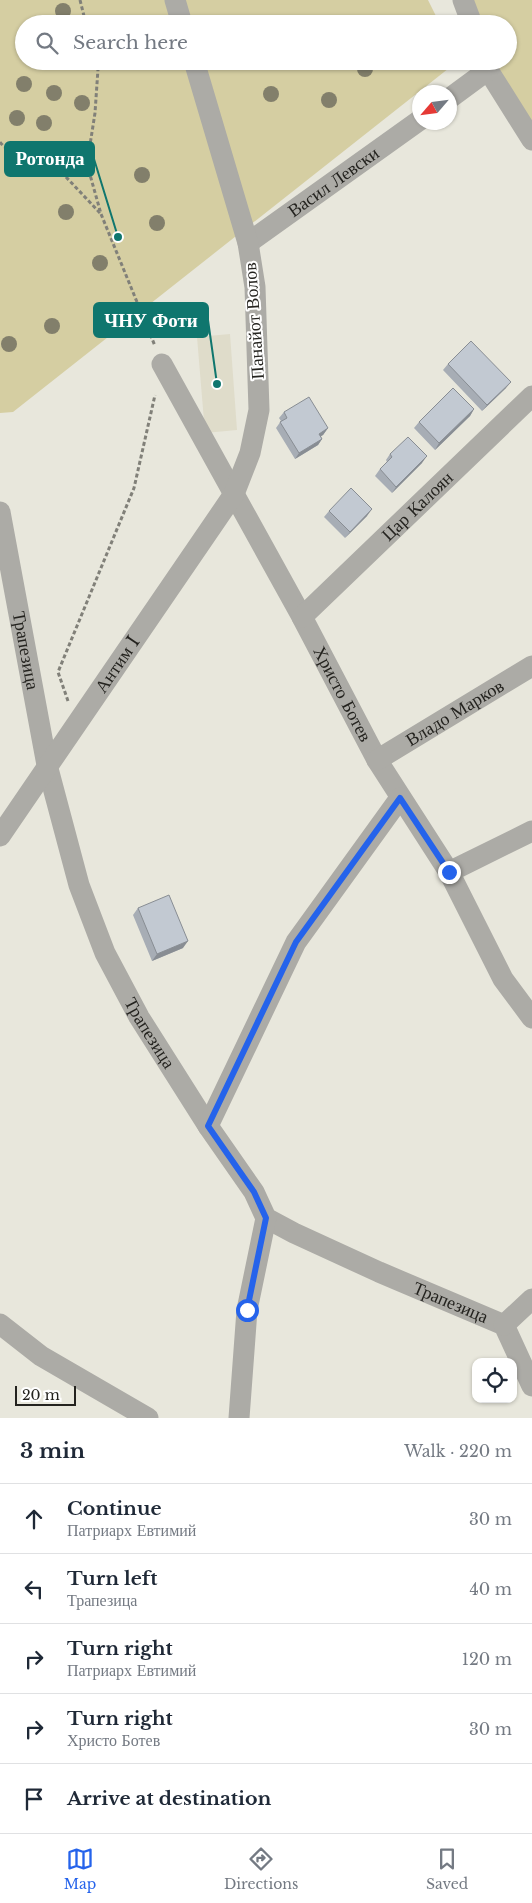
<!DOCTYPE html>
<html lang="en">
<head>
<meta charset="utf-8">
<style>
  body { margin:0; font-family:"Libre Baskerville",serif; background:#f6f6f7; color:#1f2937 }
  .controls { position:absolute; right:15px; bottom:15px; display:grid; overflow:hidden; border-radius:10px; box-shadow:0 1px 4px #0004 }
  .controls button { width:45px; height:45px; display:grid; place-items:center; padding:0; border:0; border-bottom:1px solid #e0e1e3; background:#fff; color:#1f2937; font:25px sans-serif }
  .compass { position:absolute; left:412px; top:85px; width:45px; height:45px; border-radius:50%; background:#fff; box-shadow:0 1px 4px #0004; rotate:242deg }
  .scale { position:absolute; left:15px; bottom:12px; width:61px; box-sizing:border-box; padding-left:5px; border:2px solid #24231f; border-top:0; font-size:14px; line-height:18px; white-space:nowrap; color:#24231f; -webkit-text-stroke:4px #fff; paint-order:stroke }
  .stop { position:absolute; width:15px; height:15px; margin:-11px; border:4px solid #2563eb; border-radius:50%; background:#fff }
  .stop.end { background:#2563eb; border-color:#fff; box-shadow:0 1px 5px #0008 }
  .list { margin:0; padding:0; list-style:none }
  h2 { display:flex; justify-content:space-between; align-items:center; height:65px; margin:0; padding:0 20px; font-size:21px }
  h2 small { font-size:16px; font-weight:400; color:#747a83 }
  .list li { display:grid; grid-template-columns:32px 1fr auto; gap:15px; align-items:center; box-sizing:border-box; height:70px; padding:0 20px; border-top:1px solid #e0e1e3 }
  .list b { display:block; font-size:19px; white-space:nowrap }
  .list p { margin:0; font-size:16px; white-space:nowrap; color:#747a83 }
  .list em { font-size:16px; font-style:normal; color:#747a83 }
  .icon { flex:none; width:28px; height:28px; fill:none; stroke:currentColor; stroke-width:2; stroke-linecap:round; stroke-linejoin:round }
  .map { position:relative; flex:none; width:532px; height:1418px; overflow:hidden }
  .search { position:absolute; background:#fff; box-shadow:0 1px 4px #0004; left:15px; right:15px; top:15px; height:55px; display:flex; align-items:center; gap:12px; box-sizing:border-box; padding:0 18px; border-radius:28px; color:#747a83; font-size:19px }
  .sheet { height:415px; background:#fff }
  nav { display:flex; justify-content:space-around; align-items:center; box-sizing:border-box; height:70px; border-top:1px solid #e0e1e3; background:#fff; font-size:14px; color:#747a83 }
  nav a { display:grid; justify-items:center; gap:2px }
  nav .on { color:#2563eb }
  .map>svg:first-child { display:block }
  .built { fill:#dfdcca }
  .green { fill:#d5cea2 }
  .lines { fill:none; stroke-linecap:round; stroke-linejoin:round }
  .path { stroke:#818079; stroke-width:3; stroke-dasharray:4 2.5; stroke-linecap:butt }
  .minor { stroke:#acaba6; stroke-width:21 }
  .tree { fill:#827f6b }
  .wall { fill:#a7adb5 }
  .shaded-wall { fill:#888d93 }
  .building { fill:#c2c9d2; stroke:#888d93 }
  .route { stroke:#2563eb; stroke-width:6 }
  .labels { text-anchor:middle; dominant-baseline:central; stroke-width:4; stroke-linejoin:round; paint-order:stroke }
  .street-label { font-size:18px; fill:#24231f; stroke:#fff }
  .leader { fill:none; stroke:#0f766e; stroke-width:2 }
  .callout-dot { fill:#0f766e; stroke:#fff; stroke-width:2 }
  .callout { fill:#0f766e; stroke:#0f766e; stroke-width:2 }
  .callout-label { font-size:19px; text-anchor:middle; font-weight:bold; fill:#fff }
</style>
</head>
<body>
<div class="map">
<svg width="532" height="1418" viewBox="0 0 532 1418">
  <rect width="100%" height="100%" fill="#e8e7dc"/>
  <path class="built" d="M230,334L237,430L205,433L197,337Z"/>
  <path class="green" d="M0,0H428L440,24H24V61H458L13,412L0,413Z
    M461,0H532V131L494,61H508V24H474Z"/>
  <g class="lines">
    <path class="path" d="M80,0L86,24
      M96,61L98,69L95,113L87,164L101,214L155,346
      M0,142C10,156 34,157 49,159L100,213
      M68,701L58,672L134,488L155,395"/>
    <g class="minor">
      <path d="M175,0L182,24"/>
      <path d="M463,0L472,24"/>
      <path d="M485,61L488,70L532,140"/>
      <path d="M450,98L488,70"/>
      <path id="s1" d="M248,243L420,120"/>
      <path id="s2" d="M162,364L302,617L377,760L449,872L503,979L532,1018"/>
      <path id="s3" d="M0,512L47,765L79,885L105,953L139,1017L208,1126L254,1192L266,1218L294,1233L379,1272L504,1325L532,1386"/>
      <path id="s4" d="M302,617L532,396"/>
      <path id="s5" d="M377,760L532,666"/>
      <path id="s6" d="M0,836L234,494L250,453L259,410L255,287L248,243L194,61"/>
      <path d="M449,872L532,831"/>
      <path d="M208,1126L296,942L400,798"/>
      <path d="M0,1324L41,1356L148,1418"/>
      <path d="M504,1325L532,1299"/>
      <path d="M239,1418L247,1310L266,1218"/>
    </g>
  </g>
  <g class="tree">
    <circle cx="63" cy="11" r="8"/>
    <circle cx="365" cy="69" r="8"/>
    <circle cx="24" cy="84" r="8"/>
    <circle cx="54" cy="93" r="8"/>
    <circle cx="271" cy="94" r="8"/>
    <circle cx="329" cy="100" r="8"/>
    <circle cx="82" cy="103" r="8"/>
    <circle cx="17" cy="118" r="8"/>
    <circle cx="44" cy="123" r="8"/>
    <circle cx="142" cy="175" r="8"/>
    <circle cx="66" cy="212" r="8"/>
    <circle cx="157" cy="223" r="8"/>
    <circle cx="100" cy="263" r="8"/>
    <circle cx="52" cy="326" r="8"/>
    <circle cx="9" cy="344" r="8"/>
  </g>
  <path class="wall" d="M448,364L506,388L482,411L443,370Z
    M474,409L470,416L435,450L414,428L419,422Z
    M284,412L328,428L323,435L321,436L322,439L318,445L295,459L276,428L281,421L279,418Z
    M390,454L422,463L392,493L375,476L380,469L387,462L386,460Z
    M329,511L367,516L345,538L324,517Z
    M138,908L183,948L152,961L133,915Z"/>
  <path class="shaded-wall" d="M511,382L506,388L482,411L487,405Z
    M474,409L470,416L435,450L439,443Z
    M328,428L323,435L314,440L319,434Z
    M322,439L318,445L295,459L299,453Z
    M427,456L422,463L392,493L396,487Z
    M372,509L367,516L345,538L350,532Z
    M188,941L183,948L152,961L157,954Z"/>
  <path class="building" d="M471,341L511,382L487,405L448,364Z
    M453,388L474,409L439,443L419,422Z
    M309,397L328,428L319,434L322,439L299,453L280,422L287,418L284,412Z
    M408,437L427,456L396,487L380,469L392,457L390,454Z
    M351,488L372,509L350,532L329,511Z
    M169,895L188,941L157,954L138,908Z"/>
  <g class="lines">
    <path class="route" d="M247,1310L266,1218L254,1192L208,1126L296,942L400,798L449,872"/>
  </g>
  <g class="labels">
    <g class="street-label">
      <text stroke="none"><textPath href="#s1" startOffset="105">Васил Левски</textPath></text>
      <text transform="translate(254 321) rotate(-94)">Панайот Волов</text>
      <text stroke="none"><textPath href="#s4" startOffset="160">Цар Калоян</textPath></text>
      <text stroke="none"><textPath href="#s3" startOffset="141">Трапезица</textPath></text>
      <text stroke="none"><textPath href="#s6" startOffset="208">Антим I</textPath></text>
      <text stroke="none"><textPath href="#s2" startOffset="376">Христо Ботев</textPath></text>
      <text stroke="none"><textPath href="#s5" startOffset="91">Владо Марков</textPath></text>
      <text stroke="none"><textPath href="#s3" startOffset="546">Трапезица</textPath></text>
      <text stroke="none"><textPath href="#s3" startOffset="968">Трапезица</textPath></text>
    </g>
  </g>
  <path class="leader" d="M118 237L94 159M217 384L208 320"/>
  <g class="callout-dot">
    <circle cx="118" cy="237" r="5"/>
    <circle cx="217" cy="384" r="5"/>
  </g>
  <g class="callout">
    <rect x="5" y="142" width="89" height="34" rx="5"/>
    <rect x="94" y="303" width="114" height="34" rx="5"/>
  </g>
  <g class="callout-label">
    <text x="50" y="165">Ротонда</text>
    <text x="151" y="327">ЧНУ Фоти</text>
  </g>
</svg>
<div class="controls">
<button><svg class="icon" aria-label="locate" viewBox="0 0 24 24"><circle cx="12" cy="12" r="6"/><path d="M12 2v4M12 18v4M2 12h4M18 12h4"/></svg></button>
</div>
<svg class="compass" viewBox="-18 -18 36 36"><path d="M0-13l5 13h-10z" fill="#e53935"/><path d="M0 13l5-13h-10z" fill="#747a83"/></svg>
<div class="scale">20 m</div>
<div class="stop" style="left:247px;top:1310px"></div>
<div class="stop end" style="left:449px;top:872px"></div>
<div class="search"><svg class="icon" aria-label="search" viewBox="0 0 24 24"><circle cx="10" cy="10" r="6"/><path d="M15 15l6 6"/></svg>Search here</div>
</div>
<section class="sheet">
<h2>3 min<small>Walk · 220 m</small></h2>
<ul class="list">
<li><svg class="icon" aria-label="ahead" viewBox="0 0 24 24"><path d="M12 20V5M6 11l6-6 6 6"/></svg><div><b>Continue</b><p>Патриарх Евтимий</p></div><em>30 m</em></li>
<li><svg class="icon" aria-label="left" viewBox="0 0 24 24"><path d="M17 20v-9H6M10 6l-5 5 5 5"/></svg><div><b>Turn left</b><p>Трапезица</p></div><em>40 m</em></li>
<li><svg class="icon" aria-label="right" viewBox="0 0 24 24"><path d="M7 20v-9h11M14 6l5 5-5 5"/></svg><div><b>Turn right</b><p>Патриарх Евтимий</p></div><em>120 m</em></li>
<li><svg class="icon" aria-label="right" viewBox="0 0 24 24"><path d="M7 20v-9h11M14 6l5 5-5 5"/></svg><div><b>Turn right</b><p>Христо Ботев</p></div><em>30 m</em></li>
<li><svg class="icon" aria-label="arrive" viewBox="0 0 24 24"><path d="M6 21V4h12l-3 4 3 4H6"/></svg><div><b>Arrive at destination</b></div></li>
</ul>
</section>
<nav>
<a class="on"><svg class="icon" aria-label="map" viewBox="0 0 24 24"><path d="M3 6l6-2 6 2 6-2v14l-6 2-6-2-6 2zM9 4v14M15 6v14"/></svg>Map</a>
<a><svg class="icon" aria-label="directions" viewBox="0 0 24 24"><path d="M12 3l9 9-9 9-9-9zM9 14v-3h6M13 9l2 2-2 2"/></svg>Directions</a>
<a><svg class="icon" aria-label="saved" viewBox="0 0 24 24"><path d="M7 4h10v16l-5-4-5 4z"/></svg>Saved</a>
</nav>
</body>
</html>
